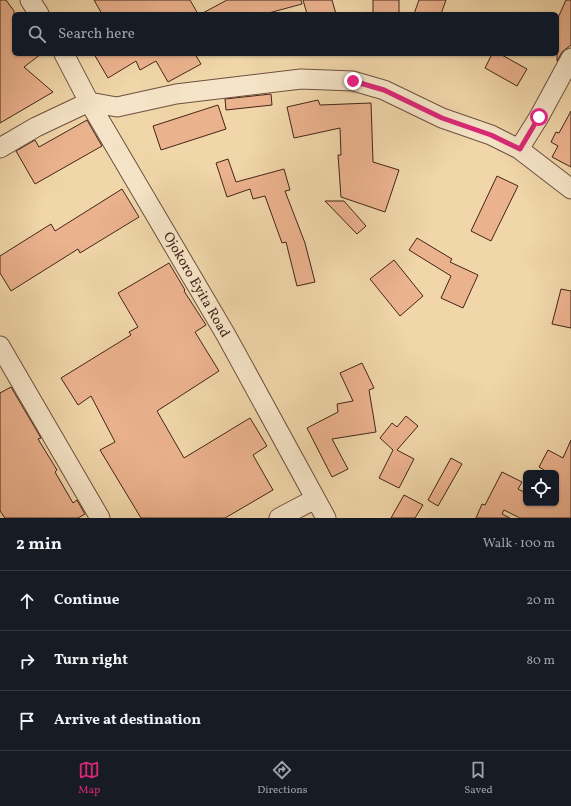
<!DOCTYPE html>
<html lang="en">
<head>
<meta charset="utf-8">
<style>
  body { margin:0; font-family:Vollkorn,serif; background:#242831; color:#f1f3f6 }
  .controls { position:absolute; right:12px; bottom:12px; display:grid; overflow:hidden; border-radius:6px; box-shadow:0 1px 3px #0004 }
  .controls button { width:36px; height:36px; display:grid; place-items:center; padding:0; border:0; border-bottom:1px solid #363941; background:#171b24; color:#f1f3f6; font:20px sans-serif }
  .stop { position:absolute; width:12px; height:12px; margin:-9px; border:3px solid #db2777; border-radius:50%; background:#fff }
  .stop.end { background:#db2777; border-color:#fff; box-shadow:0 1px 4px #0008 }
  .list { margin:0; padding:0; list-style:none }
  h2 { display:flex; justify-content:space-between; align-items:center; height:52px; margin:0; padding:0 16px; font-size:17px }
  h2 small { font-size:13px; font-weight:400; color:#9ea1a6 }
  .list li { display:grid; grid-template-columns:26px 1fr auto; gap:12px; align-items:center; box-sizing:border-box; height:60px; padding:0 16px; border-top:1px solid #363941 }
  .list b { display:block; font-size:15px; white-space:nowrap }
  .list em { font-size:13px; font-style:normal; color:#9ea1a6 }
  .icon { flex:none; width:22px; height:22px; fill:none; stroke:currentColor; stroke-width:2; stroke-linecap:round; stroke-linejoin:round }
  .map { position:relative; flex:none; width:571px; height:518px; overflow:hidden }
  .search { position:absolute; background:#171b24; box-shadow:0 1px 3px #0004; left:12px; right:12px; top:12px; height:44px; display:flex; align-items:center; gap:10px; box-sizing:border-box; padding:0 14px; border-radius:6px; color:#9ea1a6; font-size:15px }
  .sheet { height:232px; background:#171b24 }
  nav { display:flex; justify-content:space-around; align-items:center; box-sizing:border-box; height:56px; border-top:1px solid #363941; background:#171b24; font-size:11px; color:#9ea1a6 }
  nav a { display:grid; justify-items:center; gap:2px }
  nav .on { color:#db2777 }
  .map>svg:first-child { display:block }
  .building { fill:#ebb28e; stroke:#43251a }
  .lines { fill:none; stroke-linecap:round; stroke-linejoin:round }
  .minor-casing { stroke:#6e513e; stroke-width:21 }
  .minor { stroke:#f5e4c7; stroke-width:19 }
  .route { stroke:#db2777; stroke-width:5 }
  .labels { text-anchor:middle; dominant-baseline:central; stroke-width:3; stroke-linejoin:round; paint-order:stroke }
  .street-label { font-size:14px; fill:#43251a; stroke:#f5e4c7 }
</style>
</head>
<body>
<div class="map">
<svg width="571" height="518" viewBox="0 0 571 518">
  <rect width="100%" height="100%" fill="#f0d6a9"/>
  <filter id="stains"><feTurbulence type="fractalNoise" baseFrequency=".005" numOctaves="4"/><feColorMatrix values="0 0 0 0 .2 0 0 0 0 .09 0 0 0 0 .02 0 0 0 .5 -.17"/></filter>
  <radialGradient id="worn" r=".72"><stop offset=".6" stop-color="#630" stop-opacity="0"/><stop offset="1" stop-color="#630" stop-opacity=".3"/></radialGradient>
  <path class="building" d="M0,0H6L14,11V54H41L24,67L53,92L0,123Z
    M94,0H190L198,14H102Z
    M227,0H301L302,4L265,14H201Z
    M303,0H332L336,14H307Z
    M373,0H399V14H373Z
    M419,0H446L441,14H414Z
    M566,0H571V45L562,52L557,61V20Z
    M94,54H195L201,64L168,82L156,61L140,70L136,61L108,78Z
    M492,54H500L527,69L517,86L485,68Z
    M271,94L272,105L226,110L225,99Z
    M318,100L320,105L371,103L373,162L399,170L385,212L341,197L338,155H341L340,128L294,138L287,107Z
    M218,105L226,129L161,150L153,126Z
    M571,111V167L552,157L558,146L551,142L556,132L559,133Z
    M87,120L102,146L35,184L16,151L35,140L39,147Z
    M228,159L236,182L284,169L290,190L285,191L305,243L315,282L297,286L286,242L282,243L265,196L253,199L250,189L227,197L216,163Z
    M497,176L518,186L491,241L471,231Z
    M122,189L139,217L80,253L78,249L11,291L0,273V256L51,224L55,231Z
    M325,201H344L366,226L357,234Z
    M417,238L452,259L450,262L478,275L463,308L441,298L451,276L409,250Z
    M394,260L423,296L400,316L370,279Z
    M169,263L185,290L184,291L206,325L195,332L219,371L157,411L184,458L250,418L267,446L253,455L273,490L225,518H141L100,450L115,442L91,396L78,405L61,378L131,335L129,332L138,327L118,293Z
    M561,289L571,291V328L552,324Z
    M362,363L374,388L369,390L376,432L332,439L348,469L332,477L307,428L338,412L337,404L353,401L340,373Z
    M11,387L41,438L38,439L57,470L55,472L73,503L77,500L85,514L78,518H5L0,511V393Z
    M406,416L418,426L397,450L414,459L399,488L379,478L393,450L380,438L392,423L397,427Z
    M571,440V518H520L504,510L502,514L510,518H476L482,504L485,505L502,472L522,482L518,489L526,493V503H556V473H549L539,467L548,450L563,458Z
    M451,458L462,464L438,506L428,500Z
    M404,495L423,505L415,518H391Z"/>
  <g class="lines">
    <g class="minor-casing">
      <path id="minor" d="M30,0L39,14
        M64,54L89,102L226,335L326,518
        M89,102L117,107L176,94L301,79L353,81L384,90L442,118L491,135L519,149L571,189
        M0,148L36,127L89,102
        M519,149L539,117L571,58
        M0,346L100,518
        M279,518L315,499"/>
    </g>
    <use href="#minor" class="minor"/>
  </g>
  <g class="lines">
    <path class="route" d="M353,81L384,90L442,118L491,135L520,149L539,117"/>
  </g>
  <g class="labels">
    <g class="street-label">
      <text transform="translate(196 285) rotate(60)">Ojokoro Eyita Road</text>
    </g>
  </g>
  <rect width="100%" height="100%" filter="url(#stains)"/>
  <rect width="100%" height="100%" fill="url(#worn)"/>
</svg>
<div class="controls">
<button><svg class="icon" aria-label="locate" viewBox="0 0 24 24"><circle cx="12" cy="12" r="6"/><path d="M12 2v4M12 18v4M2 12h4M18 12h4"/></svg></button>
</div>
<div class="stop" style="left:539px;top:117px"></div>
<div class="stop end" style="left:353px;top:81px"></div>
<div class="search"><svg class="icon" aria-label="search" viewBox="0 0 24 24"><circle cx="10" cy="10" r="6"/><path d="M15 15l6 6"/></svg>Search here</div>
</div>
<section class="sheet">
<h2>2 min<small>Walk · 100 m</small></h2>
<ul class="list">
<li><svg class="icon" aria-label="ahead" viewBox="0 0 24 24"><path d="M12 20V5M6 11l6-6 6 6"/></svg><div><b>Continue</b></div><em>20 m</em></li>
<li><svg class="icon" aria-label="right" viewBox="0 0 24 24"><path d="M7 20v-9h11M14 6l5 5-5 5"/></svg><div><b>Turn right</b></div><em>80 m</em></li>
<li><svg class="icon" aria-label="arrive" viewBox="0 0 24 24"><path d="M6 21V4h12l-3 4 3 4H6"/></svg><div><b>Arrive at destination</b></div></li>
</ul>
</section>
<nav>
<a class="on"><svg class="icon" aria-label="map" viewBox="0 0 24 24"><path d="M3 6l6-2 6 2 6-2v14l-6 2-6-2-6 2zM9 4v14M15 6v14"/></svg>Map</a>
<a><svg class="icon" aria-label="directions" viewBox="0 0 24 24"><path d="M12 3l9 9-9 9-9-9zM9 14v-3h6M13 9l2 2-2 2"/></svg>Directions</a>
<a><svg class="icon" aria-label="saved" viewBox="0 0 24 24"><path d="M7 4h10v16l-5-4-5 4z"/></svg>Saved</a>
</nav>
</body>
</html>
